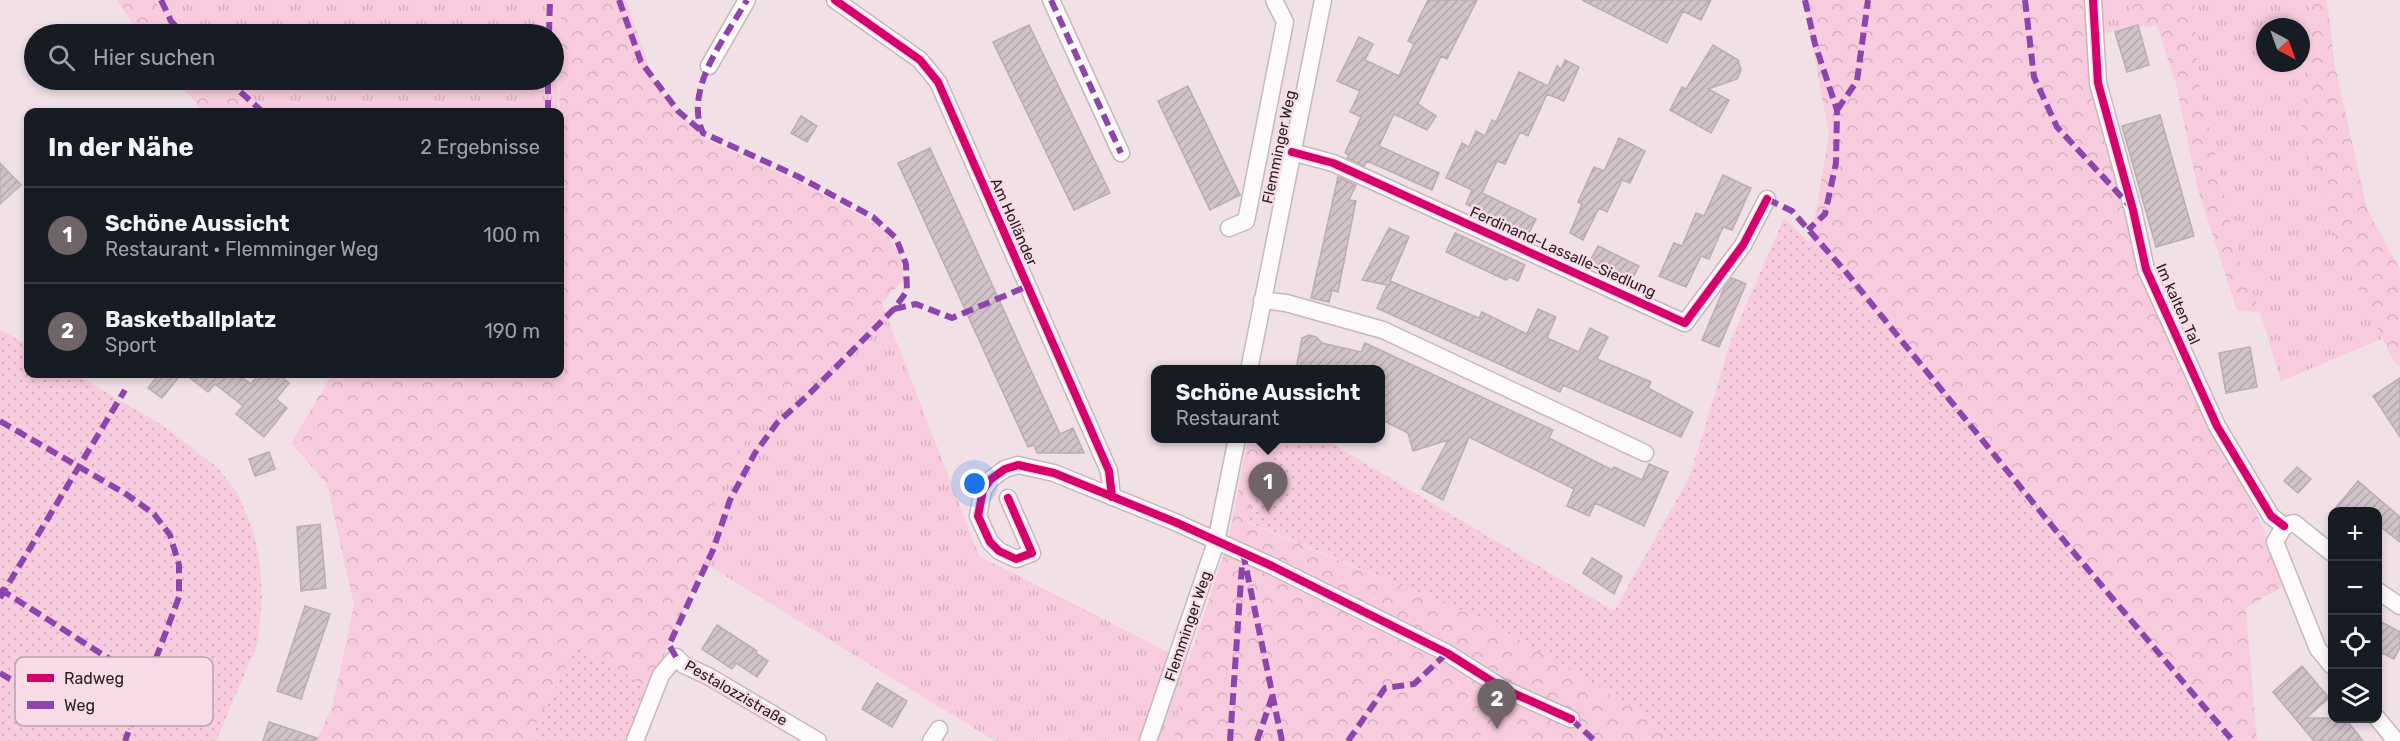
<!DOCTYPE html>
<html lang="de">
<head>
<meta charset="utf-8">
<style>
  body { margin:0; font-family:Rubik,sans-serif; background:#20242c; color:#f1f3f6 }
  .controls { position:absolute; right:18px; bottom:18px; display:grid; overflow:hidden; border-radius:12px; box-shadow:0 3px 9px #0003 }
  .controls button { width:54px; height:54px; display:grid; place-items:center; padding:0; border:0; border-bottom:2px solid #363941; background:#171b24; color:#f1f3f6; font:30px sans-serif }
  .compass { position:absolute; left:2256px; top:18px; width:54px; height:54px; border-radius:50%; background:#171b24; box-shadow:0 3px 9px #0003; rotate:139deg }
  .you { position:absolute; left:975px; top:484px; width:21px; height:21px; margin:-15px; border:4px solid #fff; border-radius:50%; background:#1a73e8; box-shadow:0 0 0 9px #1a73e833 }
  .badge { display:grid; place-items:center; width:39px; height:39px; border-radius:50%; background:#706468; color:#fff; font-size:20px; font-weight:700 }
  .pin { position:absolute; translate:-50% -50px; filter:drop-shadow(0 2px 3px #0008) }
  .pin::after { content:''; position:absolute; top:32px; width:21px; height:18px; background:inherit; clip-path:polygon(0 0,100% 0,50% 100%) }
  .popup { position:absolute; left:1151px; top:365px; width:234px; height:78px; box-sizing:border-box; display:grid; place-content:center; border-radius:12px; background:#171b24; filter:drop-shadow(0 2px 4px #0005); font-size:20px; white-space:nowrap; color:#9ea1a6 }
  .popup b { font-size:22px; color:#f1f3f6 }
  .popup::after { content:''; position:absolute; left:50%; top:100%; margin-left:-12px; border:12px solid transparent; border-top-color:#171b24 }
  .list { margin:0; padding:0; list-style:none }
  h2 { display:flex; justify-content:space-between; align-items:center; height:78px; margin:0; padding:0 24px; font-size:26px }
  h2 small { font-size:20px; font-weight:400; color:#9ea1a6 }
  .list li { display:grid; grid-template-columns:39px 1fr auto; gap:18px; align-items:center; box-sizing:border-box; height:96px; padding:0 24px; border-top:2px solid #363941 }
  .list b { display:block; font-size:22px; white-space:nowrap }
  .list p { margin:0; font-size:20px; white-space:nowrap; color:#9ea1a6 }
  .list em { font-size:20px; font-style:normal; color:#9ea1a6 }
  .icon { flex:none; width:33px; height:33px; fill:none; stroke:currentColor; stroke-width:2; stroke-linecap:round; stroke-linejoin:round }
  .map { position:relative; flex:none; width:2400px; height:741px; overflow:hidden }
  .search { position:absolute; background:#171b24; box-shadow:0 3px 9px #0003; left:24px; top:24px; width:540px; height:66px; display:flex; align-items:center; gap:15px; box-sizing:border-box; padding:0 21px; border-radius:33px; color:#9ea1a6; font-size:22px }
  .panel { position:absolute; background:#171b24; box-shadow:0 3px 9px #0003; left:24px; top:108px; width:540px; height:270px; border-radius:12px }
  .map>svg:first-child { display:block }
  .grass { fill:url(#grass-tufts); fill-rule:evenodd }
  .forest { fill:url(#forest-crowns) }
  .garden { fill:url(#garden-dots) }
  .pitch { fill:#f8ccde }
  .building { fill:url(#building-hatch); stroke:#b9adb2; stroke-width:1.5 }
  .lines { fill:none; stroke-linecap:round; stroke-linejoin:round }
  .minor-casing { stroke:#c4b8bd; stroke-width:19 }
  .minor { stroke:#fdfafb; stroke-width:16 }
  .quiet { stroke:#8e44ad; stroke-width:6; stroke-dasharray:12 6; stroke-linecap:butt }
  .cycleway-casing { stroke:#f7dbe6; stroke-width:11 }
  .cycleway { stroke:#d6006c; stroke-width:8 }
  .labels { text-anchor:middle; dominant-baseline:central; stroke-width:5; stroke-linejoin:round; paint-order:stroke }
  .street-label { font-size:15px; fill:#2a2024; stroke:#f7dbe6 }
  .key { fill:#f7dbe6; stroke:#baa3ac; stroke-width:1.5 }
  .key-label { font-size:16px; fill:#2a2024 }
</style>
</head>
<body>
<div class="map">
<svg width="2400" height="741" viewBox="0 0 2400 741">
  <defs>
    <pattern id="grass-tufts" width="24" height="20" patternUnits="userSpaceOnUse" patternTransform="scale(1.5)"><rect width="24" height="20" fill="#f8ccde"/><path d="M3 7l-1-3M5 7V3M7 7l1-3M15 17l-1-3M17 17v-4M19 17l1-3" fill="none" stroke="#d5afbe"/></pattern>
    <pattern id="forest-crowns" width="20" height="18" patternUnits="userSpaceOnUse" patternTransform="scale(1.5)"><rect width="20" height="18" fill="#f8ccde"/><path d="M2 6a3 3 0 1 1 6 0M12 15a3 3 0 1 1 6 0" fill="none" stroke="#d5afbe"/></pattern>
    <pattern id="garden-dots" width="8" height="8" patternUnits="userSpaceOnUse" patternTransform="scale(1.5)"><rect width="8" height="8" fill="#f8ccde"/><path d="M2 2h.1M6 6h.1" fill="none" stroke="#d5afbe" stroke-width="1.8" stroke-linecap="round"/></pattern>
    <pattern id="building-hatch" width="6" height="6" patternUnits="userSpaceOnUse" patternTransform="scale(1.5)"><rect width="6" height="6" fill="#d0c3c8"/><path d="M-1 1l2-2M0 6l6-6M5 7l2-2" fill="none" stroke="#b3a7ac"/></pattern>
  </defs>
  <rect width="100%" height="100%" fill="#f1e1e7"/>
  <path class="grass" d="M154,0H563L559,32L558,112H258L221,80H554V34H176L169,27Z
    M2089,0H2131L2132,27L2094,36Z
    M2194,0H2310L2301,131L2341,255L2384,338L2281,381L2260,312L2238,254L2198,79ZM2265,27H2301V63H2265Z
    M881,301L979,556L1188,662L1173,741H995L704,563L713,502L761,412L830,356Z"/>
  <path class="forest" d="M117,0H154L176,34H140Z
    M563,0H626L656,87L705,139L804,184L883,228L901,257L904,280L830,356L761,412L713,502L704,563L650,688L535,726L533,741H316L332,707L354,605L327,484L291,443L332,374H482L495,379L519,378L521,374H560L559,32Z
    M1804,0H2089L2105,102L2153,286L2288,583L2246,608L2257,741H2228L1810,243L1829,135Z
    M2131,0H2194L2198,79L2238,254L2260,312L2237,311L2197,186L2176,84L2157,26L2132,27Z
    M2310,0H2327L2335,66L2367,209L2400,269V367L2394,362L2341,255L2301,131Z
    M176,80H221L258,112H204Z
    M1248,438L1270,439L1246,522L1491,623L1628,704L1675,741H1173L1188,662L1229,539Z"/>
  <path class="garden" d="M1784,218L1810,243L2228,741H1675L1628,704L1491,623L1246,521L1270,439H1324L1614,611L1690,476L1731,340Z
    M0,329L28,346V374H75L162,425L218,468L237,492L253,531L260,564L262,600L258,643L216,741H0Z
    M577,646L650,688L628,741H533L535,726Z"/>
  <path class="pitch" d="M1496,718L1522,741H1475Z"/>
  <path class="building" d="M1428,0H1477L1447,59L1441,56L1418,104L1436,116L1427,130L1394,114L1379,146L1439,173L1432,190L1367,161L1364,166L1347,158L1349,155L1345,153L1361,117L1350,112L1360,91L1337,81L1359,37L1373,44L1365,60L1399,76L1414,44L1408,41Z
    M1582,0H1711L1701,20L1683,11L1667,43Z
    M1029,25L1110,193L1074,210L993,42Z
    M2138,25L2149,65L2127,72L2115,32Z
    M1713,45L1738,60L1741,70L1737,79L1708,89L1729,100L1711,133L1670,110L1682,87L1686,89Z
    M1565,60L1579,67L1564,101L1547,94L1528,136L1520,132L1505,164L1497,161L1482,193L1536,219L1529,233L1466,204L1472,190L1446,178L1462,143L1469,147L1476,131L1485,136L1492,120L1496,122L1519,72L1548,86L1557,66L1561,69Z
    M1188,86L1240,195L1210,210L1158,101Z
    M2160,115L2194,236L2156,247L2122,126Z
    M801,116L817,126L807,142L791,133Z
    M1619,138L1645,151L1630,183L1622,180L1607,212L1599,208L1583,240L1570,233L1582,204L1578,202L1594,167L1604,171Z
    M930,148L1060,434L1073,428L1084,453H1037L1034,445L1028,447L898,163Z
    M0,163L21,185L0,204Z
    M1723,175L1751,188L1732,230L1723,227L1709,259L1701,256L1686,287L1659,276L1674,243L1682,246L1696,213L1704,216Z
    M1338,177L1356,185L1349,200L1356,201L1338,292L1332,290L1329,302L1311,298Z
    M1389,228L1409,237L1390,281L1479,318L1482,312L1527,334L1538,309L1556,317L1547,338L1579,352L1590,328L1608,337L1597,359L1651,382L1648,388L1693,412L1681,437L1563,385L1560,392L1377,308L1387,285L1362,280Z
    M1455,233L1525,265L1518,281L1509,277L1506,280L1446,252Z
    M1598,246L1639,266L1630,283L1589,263Z
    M1732,278L1746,284L1719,347L1702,340L1724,288Z
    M1309,335L1316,337L1322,343L1361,352L1365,343L1553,430L1549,438L1612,470L1614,467L1642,480L1649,464L1668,472L1644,526L1595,503L1589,516L1567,506L1574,489L1469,437L1443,500L1422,489L1448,440L1413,451L1408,433L1380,419V369H1296L1302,338Z
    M2250,347L2257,387L2226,393L2219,353Z
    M159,374H181L162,398L148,388Z
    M185,374H237L251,384L259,374H278L289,383L276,399L287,408L264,437L236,414L243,406L215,384L208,392Z
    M2400,378V437L2373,396Z
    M269,452L275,469L255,476L249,459Z
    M2297,467L2311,479L2298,493L2284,481Z
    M2358,481L2400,517V542L2378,525V512H2332Z
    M320,524L326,588L301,591L297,527Z
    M1592,558L1622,576L1614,594L1583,573Z
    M305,606L330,614L301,699L277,691Z
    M2378,620L2400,632V647L2394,659L2378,651Z
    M717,625L757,651L756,653L768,661L757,677L736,663L732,669L702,649Z
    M2302,666L2329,698L2306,718H2345L2363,741H2314L2273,692Z
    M877,683L907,701L892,727L862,709Z
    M269,722L317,738L316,741H263Z"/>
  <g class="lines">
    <g class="minor-casing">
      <path id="minor" d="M835,0L920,60L938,82L1109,471L1112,497
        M1051,0L1121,153
        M2093,0L2098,83L2133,210L2146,269L2217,426L2271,516L2284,526
        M709,66L747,0
        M1292,152L1333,163L1685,323L1743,245L1767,199
        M1229,228L1246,221L1285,22L1274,0
        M1262,300L1286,303L1383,330L1645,453
        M1249,370L1323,0
        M1008,498L1032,553L1016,559L999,551L990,542L978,516L983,490L991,479L1005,469L1018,465L1054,473L1175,522L1272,566L1447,653L1504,689L1571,719
        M2332,553L2294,523L2284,526L2275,542L2318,649L2332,666
        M2378,591L2400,606
        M2377,718L2396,741
        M635,741L661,675L676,657L684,665L708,676L818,741
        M931,741L939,729
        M1148,741L1216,542L1237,438"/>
    </g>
    <use href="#minor" class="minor"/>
    <path class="quiet" d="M161,0L171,21L183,34
      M619,0L641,62L678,111L700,130
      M1051,0L1121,153
      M1805,0L1815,44L1837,110L1836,163L1825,214L1808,230
      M2025,0L2034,77L2057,127L2129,205
      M549,34L550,0
      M227,80L263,112
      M1837,110L1857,81L1868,0
      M548,112V80
      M1767,199L1792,211L1845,271L2070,548L2233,741
      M894,309L916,304L952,318L1028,286
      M497,374H503
      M0,421L126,494L154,514L170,535L179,565V597L125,741
      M1243,553L1282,741
      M0,589L147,683
      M0,598L125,390
      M676,657L669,645L713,550L730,500L755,453L777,423L808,395L894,309L907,291L906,264L896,238L873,217L799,177L703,133C683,89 726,37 747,0
      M0,673L68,713
      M1571,719L1595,741
      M1230,741L1242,565
      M1257,741L1272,697
      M1348,741L1385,688L1414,684L1447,653"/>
    <g class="cycleway-casing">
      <path id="cycleway" d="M835,0L920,60L938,82L1109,471L1112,497
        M2093,0L2098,83L2133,210L2146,269L2217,426L2271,516L2284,526
        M1292,152L1333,163L1685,323L1743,245L1767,199
        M1008,498L1032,553L1016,559L999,551L990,542L978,516L983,490L991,479L1005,469L1018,465L1054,473L1175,522L1272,566L1447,653L1504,689L1571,719"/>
    </g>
    <use href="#cycleway" class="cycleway"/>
  </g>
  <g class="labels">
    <g class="street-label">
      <text transform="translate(1279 147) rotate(-78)">Flemminger Weg</text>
      <text transform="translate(1014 222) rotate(66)">Am Holländer</text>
      <text transform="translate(1563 252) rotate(24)">Ferdinand-Lassalle-Siedlung</text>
      <text transform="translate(2178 304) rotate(66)">Im kalten Tal</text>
      <text transform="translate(1188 626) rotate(-71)">Flemminger Weg</text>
      <text transform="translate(736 693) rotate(30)">Pestalozzistraße</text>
    </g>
  </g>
  <rect x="15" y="657" width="198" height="69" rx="9" class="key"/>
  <rect x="27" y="674" width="27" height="8" fill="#d6006c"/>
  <rect x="27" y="701" width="27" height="8" fill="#8e44ad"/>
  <g class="key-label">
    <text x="64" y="684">Radweg</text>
    <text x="64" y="711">Weg</text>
  </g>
</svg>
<div class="controls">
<button>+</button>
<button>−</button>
<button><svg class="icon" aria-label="locate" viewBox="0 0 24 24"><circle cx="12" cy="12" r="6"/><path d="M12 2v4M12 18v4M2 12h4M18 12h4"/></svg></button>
<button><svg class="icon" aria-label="layers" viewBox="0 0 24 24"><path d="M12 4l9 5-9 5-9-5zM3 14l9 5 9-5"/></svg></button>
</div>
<svg class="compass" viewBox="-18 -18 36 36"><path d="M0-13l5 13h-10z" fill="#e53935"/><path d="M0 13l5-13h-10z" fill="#9ea1a6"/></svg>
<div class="you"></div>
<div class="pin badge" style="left:1268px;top:512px">1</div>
<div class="popup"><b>Schöne Aussicht</b>Restaurant</div>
<div class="pin badge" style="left:1497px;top:729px">2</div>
<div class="search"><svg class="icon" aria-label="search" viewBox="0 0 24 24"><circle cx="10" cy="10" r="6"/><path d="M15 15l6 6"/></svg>Hier suchen</div>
<section class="panel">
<h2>In der Nähe<small>2 Ergebnisse</small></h2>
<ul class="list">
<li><span class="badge">1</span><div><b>Schöne Aussicht</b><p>Restaurant · Flemminger Weg</p></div><em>100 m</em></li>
<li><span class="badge">2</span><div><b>Basketballplatz</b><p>Sport</p></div><em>190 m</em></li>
</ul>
</section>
</div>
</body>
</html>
